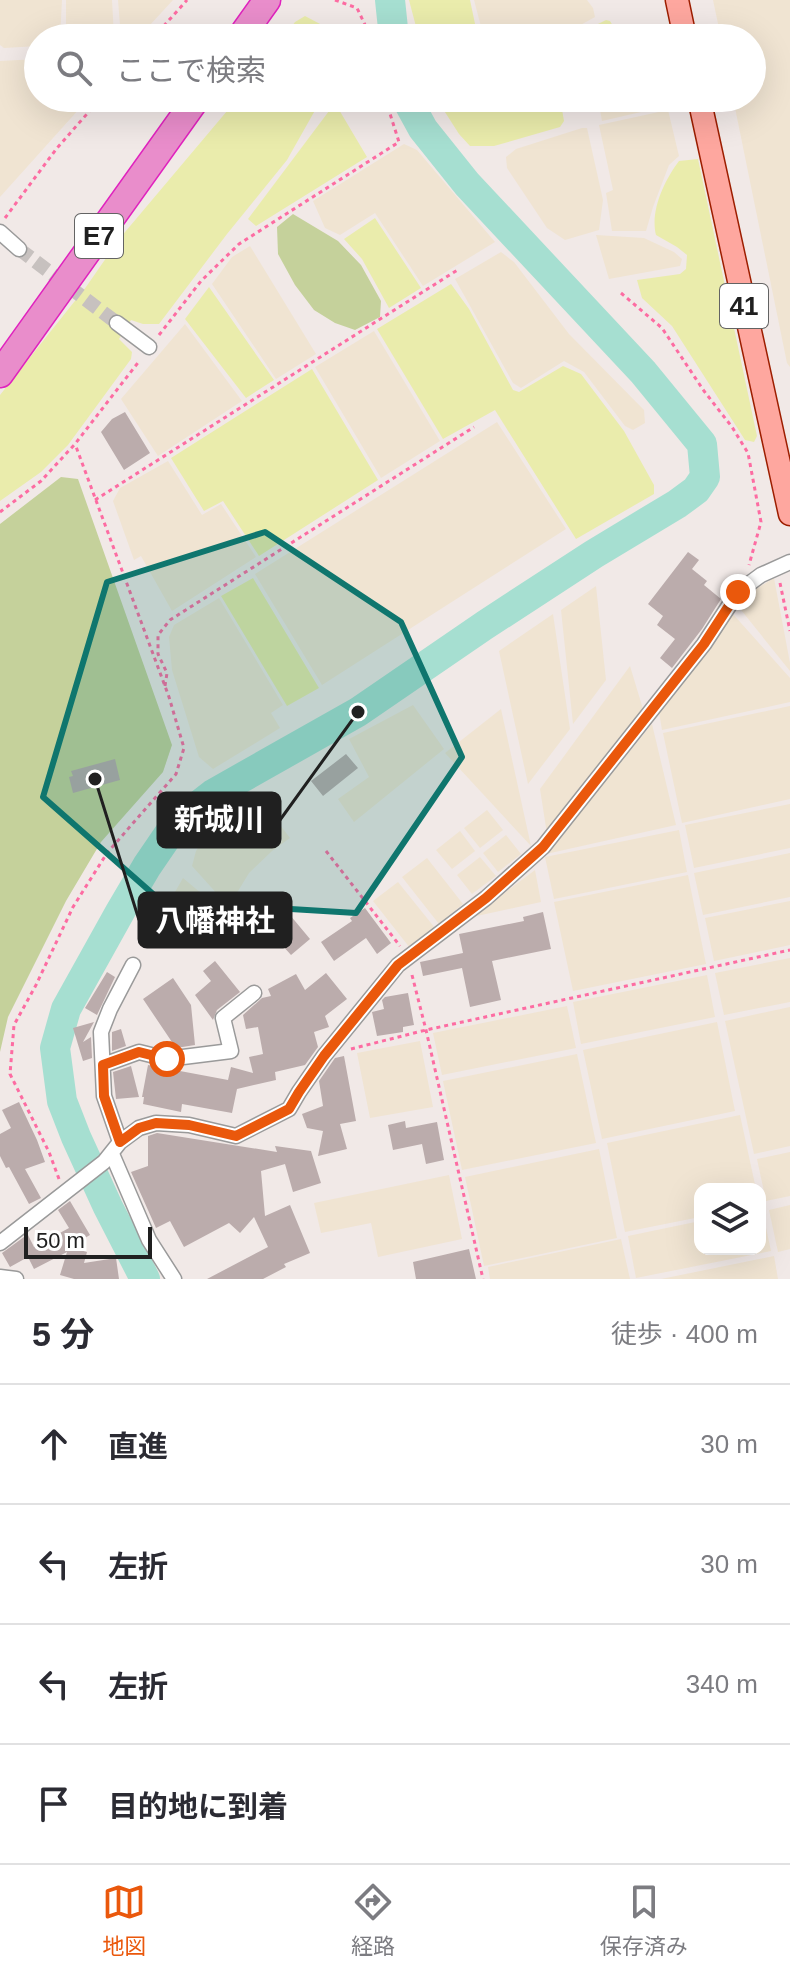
<!DOCTYPE html>
<html lang="ja">
<head>
<meta charset="utf-8">
<style>
  body { margin:0; font-family:Arial,"Noto Sans JP",sans-serif; background:#f7f7f7; color:#2b2b33 }
  .controls { position:absolute; right:24px; bottom:24px; display:grid; overflow:hidden; border-radius:16px; box-shadow:0 8px 32px #0002 }
  .controls button { width:72px; height:72px; display:grid; place-items:center; padding:0; border:0; border-bottom:2px solid #e1e1e2; background:#fff; color:#2b2b33; font:40px sans-serif }
  .scale { position:absolute; left:24px; bottom:20px; width:128px; box-sizing:border-box; padding-left:8px; border:4px solid #202020; border-top:0; font-size:22px; line-height:28px; white-space:nowrap; color:#202020; -webkit-text-stroke:6px #fff; paint-order:stroke }
  .stop { position:absolute; width:24px; height:24px; margin:-18px; border:6px solid #ea580c; border-radius:50%; background:#fff }
  .stop.end { background:#ea580c; border-color:#fff; box-shadow:0 2px 8px #0008 }
  .list { margin:0; padding:0; list-style:none }
  h2 { display:flex; justify-content:space-between; align-items:center; height:104px; margin:0; padding:0 32px; font-size:34px }
  h2 small { font-size:26px; font-weight:400; color:#7c7c81 }
  .list li { display:grid; grid-template-columns:52px 1fr auto; gap:24px; align-items:center; box-sizing:border-box; height:120px; padding:0 32px; border-top:2px solid #e1e1e2 }
  .list b { display:block; font-size:30px; white-space:nowrap }
  .list em { font-size:26px; font-style:normal; color:#7c7c81 }
  .icon { flex:none; width:44px; height:44px; fill:none; stroke:currentColor; stroke-width:2; stroke-linecap:round; stroke-linejoin:round }
  .map { position:relative; flex:none; width:790px; height:1279px; overflow:hidden }
  .search { position:absolute; background:#fff; box-shadow:0 8px 32px #0002; left:24px; right:24px; top:24px; height:88px; display:flex; align-items:center; gap:20px; box-sizing:border-box; padding:0 28px; border-radius:44px; color:#7c7c81; font-size:30px }
  .sheet { height:584px; background:#fff }
  nav { display:flex; justify-content:space-around; align-items:center; box-sizing:border-box; height:112px; border-top:2px solid #e1e1e2; background:#fff; font-size:22px; color:#7c7c81 }
  nav a { display:grid; justify-items:center; gap:4px }
  nav .on { color:#ea580c }
  .map>svg:first-child { display:block }
  .farmland { fill:#f0e4d2 }
  .grass { fill:#eaecac }
  .forest { fill:#c5d19b }
  .lines { fill:none; stroke-linecap:round; stroke-linejoin:round }
  .river { stroke:#a6dfd1; stroke-width:30 }
  .building { fill:#bbacac }
  .street-tunnel { stroke:#c7c1bf; stroke-width:14; stroke-dasharray:14 7; stroke-linecap:butt }
  .street-casing { stroke:#9a9a9a; stroke-width:17 }
  .primary-casing { stroke:#9d1e00; stroke-width:25 }
  .highway-casing { stroke:#e023be; stroke-width:29 }
  .path { stroke:#fd6ca2; stroke-width:3; stroke-dasharray:4 4; stroke-linecap:butt }
  .street { stroke:#fff; stroke-width:14 }
  .primary { stroke:#fea79f; stroke-width:22 }
  .highway { stroke:#e98dcb; stroke-width:26 }
  .route { stroke:#ea580c; stroke-width:10 }
  .marked { fill:#0f766e; fill-opacity:0.2; stroke:#0f766e; stroke-width:6; stroke-linejoin:round }
  .labels { text-anchor:middle; dominant-baseline:central; stroke-width:7; stroke-linejoin:round; paint-order:stroke }
  .shield { fill:#fff; stroke:#636363; stroke-width:2 }
  .shield-label { font-size:26px; font-weight:bold; fill:#202020 }
  .leader { fill:none; stroke:#202020; stroke-width:3 }
  .callout-dot { fill:#202020; stroke:#fff; stroke-width:3 }
  .callout { fill:#202020; stroke:#202020; stroke-width:3 }
  .callout-label { font-size:30px; text-anchor:middle; font-weight:bold; fill:#fff }
</style>
</head>
<body>
<div class="map">
<svg width="790" height="1279" viewBox="0 0 790 1279">
  <rect width="100%" height="100%" fill="#f1e9e7"/>
  <path class="farmland" d="M0,0H62L60,38H38V46L4,48L0,45Z
    M66,0H112L114,36L112,38H66Z
    M118,0H173L138,38H121Z
    M474,0H587L593,8L595,17L557,38H484Z
    M713,0H790V367L787,363L733,98H752V38H721Z
    M38,59V98H89L0,197V61Z
    M598,98H666L667,106L602,121Z
    M668,110L679,156L669,165L653,207L646,231H612L606,193L613,190L599,125Z
    M582,128H587L603,200L599,230L565,240L547,228L507,168L506,157L516,149Z
    M404,144L417,150L495,242L423,286L375,213L340,235L325,228L313,201Z
    M596,235L644,238L674,252L682,259L680,266L609,279Z
    M250,246L316,354L276,379L212,284L232,257Z
    M501,252L514,262L569,334L644,410L645,423L633,430L625,426L584,372L564,361L521,388L513,383L455,279Z
    M185,324L242,401L158,456L121,399Z
    M374,331L440,441L381,478L315,367Z
    M497,422L566,529L322,685L255,574Z
    M168,461L202,515L221,504L256,557L172,611L141,556L134,560L113,501L120,488Z
    M774,578L790,663V671L737,605L741,598Z
    M596,586L606,680L573,724L561,610Z
    M219,598L283,705L271,713L280,728L213,769L199,757L172,670L169,637L174,625Z
    M732,613L790,678V702L662,730L659,712Z
    M553,614L570,729L528,784L499,651Z
    M630,666L643,709L547,834L540,789Z
    M413,705L444,749L354,822L338,799L369,777L349,739Z
    M790,706V799L682,823L663,733Z
    M501,709L531,846L445,753Z
    M652,724L676,825L546,854Z
    M790,804V848L694,868L685,825Z
    M487,810L503,830L480,848L464,828Z
    M269,819L277,821L290,838L272,851L249,873L235,896L228,900L220,897L192,866L196,851L204,840L217,832L237,828L254,821Z
    M679,830L687,872L554,899L545,857Z
    M460,831L475,851L452,869L436,850Z
    M506,835L521,854L498,872L483,853Z
    M790,853V897L703,915L694,873Z
    M480,857L496,876L472,894L457,875Z
    M427,858L463,904L439,924L402,877Z
    M535,870L541,902L472,917Z
    M688,875L706,964L573,991L554,902Z
    M183,878L214,904L185,945L155,927Z
    M398,882L435,928L410,948L373,901Z
    M790,901V945L714,961L705,918Z
    M790,958V1002L724,1015L715,973Z
    M707,975L715,1017L581,1044L573,1002Z
    M567,1006L576,1048L442,1075L433,1033Z
    M790,1007V1146L754,1154L725,1021Z
    M717,1022L735,1111L602,1139L583,1050Z
    M420,1041L433,1107L370,1118L357,1053Z
    M577,1054L596,1143L462,1170L443,1081Z
    M740,1115L756,1189H700V1217L625,1232L607,1143Z
    M599,1149L617,1238L484,1266L465,1177Z
    M790,1152V1196L766,1201L757,1159Z
    M449,1175L462,1239L378,1257L371,1223L321,1233L314,1203Z
    M790,1205V1249L778,1252L769,1210Z
    M760,1209H762L771,1251L636,1278L628,1236L700,1221V1249H760Z
    M621,1239L630,1279H490L488,1267Z
    M774,1256L778,1279H661Z"/>
  <path class="grass" d="M409,0H470L478,38H419Z
    M305,16L322,25L329,38H283L295,22Z
    M606,20L610,21L620,38H570Z
    M238,98H322L287,160L227,234L159,324H143L131,320L119,339L132,352L131,359L68,445L41,472L0,501V395L86,287L120,238Z
    M436,98H560L564,121L560,127L494,146H470L459,134Z
    M335,103L367,157L256,226L248,219Z
    M698,159L757,436L754,442L745,440L672,326L642,298L637,280L680,274L686,269L687,255L677,247L656,235C650,211 664,181 679,161Z
    M375,218L421,288L389,308L362,259L344,239Z
    M451,284L469,309L513,390L519,392L563,366L581,374L624,431L654,485V494L576,539L495,410L443,439L377,329Z
    M209,287L274,380L246,398L185,319Z
    M312,369L378,480L259,556L223,501L204,511L171,458Z
    M253,578L319,688L287,706L221,596Z"/>
  <path class="forest" d="M293,214L338,241L361,265L381,301L380,317L355,330L335,323L314,310L295,285L278,254L277,227Z
    M61,477L78,479L172,745L163,772L101,842L66,901L8,1017L0,1052V524Z"/>
  <g class="lines">
    <path class="river" d="M390,0L394,38
      M145,1279L108,1207L76,1137L62,1101L55,1048L66,1009L120,912L147,866L177,822L213,794L358,712L485,625L594,554L677,504L696,490L705,477L702,444L643,372L467,184L423,129L406,98"/>
  </g>
  <path class="building" d="M125,412L150,453L124,470L101,432L112,419Z
    M688,552L699,560L692,569L707,581L704,585L721,599L702,629L672,668L660,658L675,639L657,625L663,616L648,604Z
    M346,754L358,768L323,796L311,781Z
    M115,759L120,780L73,793L69,777L73,776L71,771Z
    M275,897L310,939L291,955L274,936L268,942L265,939L257,945L241,927Z
    M365,908L391,943L377,954L366,938L334,961L321,942L352,921L350,918Z
    M543,912L551,949L492,961L501,1000L470,1007L462,968L423,976L420,962L463,953L459,934L524,921L523,917Z
    M215,961L240,992L217,1010L213,1020L195,995L211,981L203,971Z
    M107,972L115,977L97,1015L85,1008Z
    M326,973L347,999L325,1016L329,1027L314,1032L318,1047L305,1065L275,1072L276,1080L237,1089L232,1113L182,1104L181,1112L143,1104L144,1097H142L148,1065L228,1080L231,1067L253,1073L249,1057L263,1054L258,1027L246,1029L243,1015L262,998L271,996L268,989L296,974L305,990Z
    M173,978L191,1005L195,1045L176,1048L143,999Z
    M408,993L414,1025L403,1027V1032L377,1036L372,1012L384,1009L382,1000L385,997Z
    M94,1022L83,1042L91,1037L92,1058L83,1061L73,1028Z
    M121,1029L126,1046L112,1051V1032Z
    M344,1056L356,1121L340,1124L347,1149L318,1156L323,1131L307,1128L302,1114L323,1106L319,1081L335,1058Z
    M131,1066L139,1097L116,1099L113,1072Z
    M19,1102L37,1140L45,1162L25,1169L41,1198L29,1204L9,1167L6,1168L0,1156V1134L11,1128L2,1110Z
    M405,1121L406,1128L437,1122L444,1160L426,1164L422,1144L393,1150L388,1125Z
    M157,1133L277,1152L275,1146L311,1151L321,1183L293,1192L285,1164L261,1171L265,1216L290,1205L310,1253L284,1264L286,1267L263,1279H207L268,1247L254,1217L240,1233L229,1223L184,1247L170,1221L156,1228L131,1172L148,1166V1136Z
    M70,1201L90,1235L69,1247L87,1252L84,1263L116,1258L119,1279H74L60,1275L67,1252L34,1269L28,1257L10,1267L2,1253L24,1237L28,1235L34,1247L69,1228L58,1210Z
    M469,1249L476,1279H416L413,1262Z"/>
  <g class="lines">
    <path class="street-tunnel" d="M19,249L117,323"/>
    <g class="street-casing">
      <path id="street" d="M0,232L19,249
        M117,323L149,347
        M103,1065L139,1052L167,1059L231,1051L223,1018L254,993
        M120,1142L104,1096L101,1032L110,1009L133,965
        M112,1154L149,1240L174,1279
        M0,1243L104,1162L120,1142L139,1128L156,1123L189,1125L236,1136L289,1109L299,1092L324,1056L398,965L486,898L543,847L704,644L738,592L761,575L790,562
        M0,1277L16,1279"/>
    </g>
    <g class="primary-casing">
      <path id="primary" d="M677,0L685,38
        M699,98L790,514"/>
    </g>
    <g class="highway-casing">
      <path id="highway" d="M240,38L267,0
        M0,374L197,98"/>
    </g>
    <path class="path" d="M335,0L357,8L367,29L369,38
      M153,38L187,0
      M5,218L57,148L101,98
      M621,293L662,328L704,391L732,427L748,453L761,522L749,565
      M159,335L201,281L239,244L399,142L385,98
      M95,500L459,269
      M0,512L41,481L75,444L140,360
      M780,583L790,631
      M165,686L167,673L158,654V635L170,620L474,427
      M326,851L400,946
      M412,975L426,1030L483,1279
      M351,1049L426,1030L790,950
      M59,1179L49,1152L10,1074L14,1025L36,985L73,907L107,853L176,774L184,748L169,697L75,444"/>
    <use href="#street" class="street"/>
    <use href="#primary" class="primary"/>
    <use href="#highway" class="highway"/>
  </g>
  <g class="lines">
    <path class="route" d="M167,1059L139,1052L103,1065L104,1096L120,1142L139,1128L156,1123L189,1125L236,1136L289,1109L299,1092L324,1056L398,965L486,898L543,847L704,644L738,592"/>
  </g>
  <path class="marked" d="M265,532L401,622L462,757L356,913L161,901L43,797L107,582Z"/>
  <g class="labels">
    <g class="shield">
      <rect x="75" y="214" width="48" height="44" rx="6"/>
      <rect x="720" y="284" width="48" height="44" rx="6"/>
    </g>
    <g class="shield-label">
      <text x="99" y="236">E7</text>
      <text x="744" y="306">41</text>
    </g>
  </g>
  <path class="leader" d="M358 712L280 820M95 779L139 920"/>
  <g class="callout-dot">
    <circle cx="358" cy="712" r="8"/>
    <circle cx="95" cy="779" r="8"/>
  </g>
  <g class="callout">
    <rect x="158" y="793" width="122" height="54" rx="8"/>
    <rect x="139" y="893" width="152" height="54" rx="8"/>
  </g>
  <g class="callout-label">
    <text x="219" y="830">新城川</text>
    <text x="215" y="931">八幡神社</text>
  </g>
</svg>
<div class="controls">
<button><svg class="icon" aria-label="layers" viewBox="0 0 24 24"><path d="M12 4l9 5-9 5-9-5zM3 14l9 5 9-5"/></svg></button>
</div>
<div class="scale">50 m</div>
<div class="stop" style="left:167px;top:1059px"></div>
<div class="stop end" style="left:738px;top:592px"></div>
<div class="search"><svg class="icon" aria-label="search" viewBox="0 0 24 24"><circle cx="10" cy="10" r="6"/><path d="M15 15l6 6"/></svg>ここで検索</div>
</div>
<section class="sheet">
<h2>5 分<small>徒歩 · 400 m</small></h2>
<ul class="list">
<li><svg class="icon" aria-label="ahead" viewBox="0 0 24 24"><path d="M12 20V5M6 11l6-6 6 6"/></svg><div><b>直進</b></div><em>30 m</em></li>
<li><svg class="icon" aria-label="left" viewBox="0 0 24 24"><path d="M17 20v-9H6M10 6l-5 5 5 5"/></svg><div><b>左折</b></div><em>30 m</em></li>
<li><svg class="icon" aria-label="left" viewBox="0 0 24 24"><path d="M17 20v-9H6M10 6l-5 5 5 5"/></svg><div><b>左折</b></div><em>340 m</em></li>
<li><svg class="icon" aria-label="arrive" viewBox="0 0 24 24"><path d="M6 21V4h12l-3 4 3 4H6"/></svg><div><b>目的地に到着</b></div></li>
</ul>
</section>
<nav>
<a class="on"><svg class="icon" aria-label="map" viewBox="0 0 24 24"><path d="M3 6l6-2 6 2 6-2v14l-6 2-6-2-6 2zM9 4v14M15 6v14"/></svg>地図</a>
<a><svg class="icon" aria-label="directions" viewBox="0 0 24 24"><path d="M12 3l9 9-9 9-9-9zM9 14v-3h6M13 9l2 2-2 2"/></svg>経路</a>
<a><svg class="icon" aria-label="saved" viewBox="0 0 24 24"><path d="M7 4h10v16l-5-4-5 4z"/></svg>保存済み</a>
</nav>
</body>
</html>
